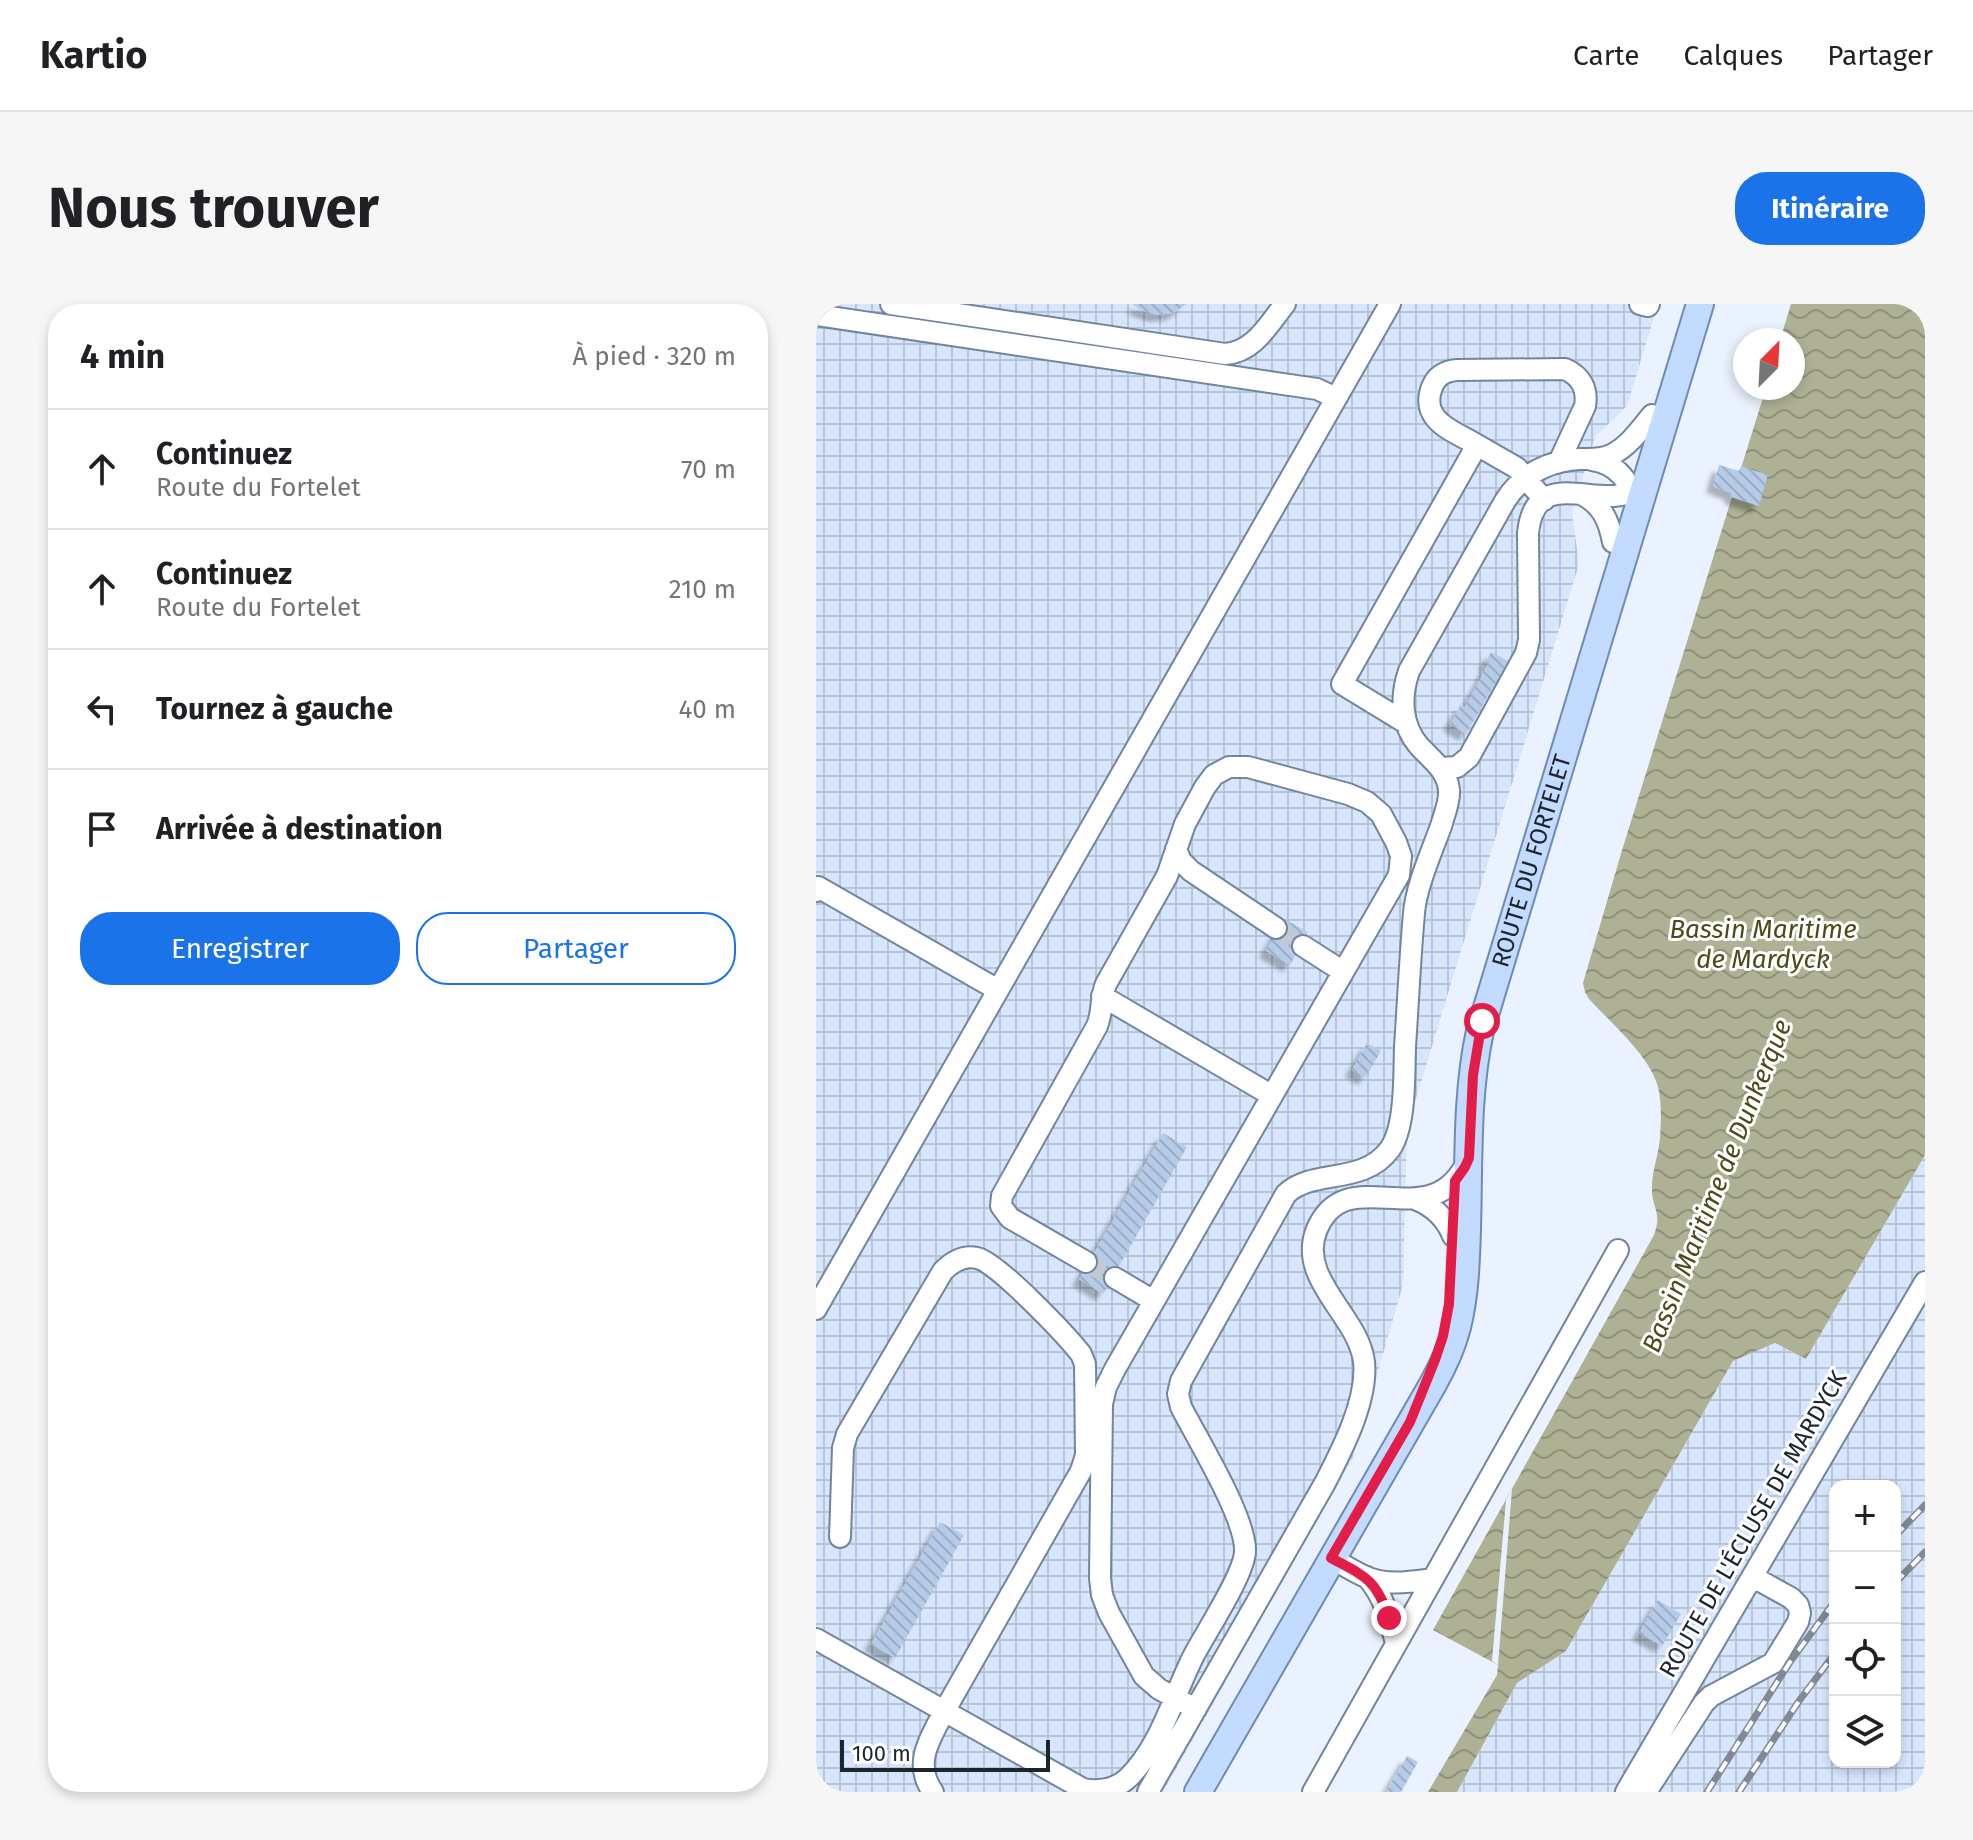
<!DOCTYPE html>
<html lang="fr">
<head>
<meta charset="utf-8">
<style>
  body { margin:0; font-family:"Fira Sans",sans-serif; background:#f6f6f6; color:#202124 }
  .controls { position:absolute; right:24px; bottom:24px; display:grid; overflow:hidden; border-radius:16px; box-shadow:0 4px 12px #0003 }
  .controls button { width:72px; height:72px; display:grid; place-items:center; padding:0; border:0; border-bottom:2px solid #e0e0e0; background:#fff; color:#202124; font:40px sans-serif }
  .compass { position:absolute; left:917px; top:24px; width:72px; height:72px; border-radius:50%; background:#fff; box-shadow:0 4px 12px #0003; rotate:24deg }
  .scale { position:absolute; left:24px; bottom:20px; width:210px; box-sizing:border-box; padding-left:8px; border:4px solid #1c242e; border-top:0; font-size:22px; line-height:28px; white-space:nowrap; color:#1c242e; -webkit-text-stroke:6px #fff; paint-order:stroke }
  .stop { position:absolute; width:24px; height:24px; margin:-18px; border:6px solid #e11d48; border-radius:50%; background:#fff }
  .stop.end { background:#e11d48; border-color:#fff; box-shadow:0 2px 8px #0008 }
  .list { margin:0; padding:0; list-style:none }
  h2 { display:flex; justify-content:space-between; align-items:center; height:104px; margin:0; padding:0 32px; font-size:34px }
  h2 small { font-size:26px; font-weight:400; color:#757577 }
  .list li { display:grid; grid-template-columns:52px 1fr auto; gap:24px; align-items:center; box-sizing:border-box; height:120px; padding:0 32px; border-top:2px solid #e0e0e0 }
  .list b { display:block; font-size:30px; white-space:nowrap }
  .list p { margin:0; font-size:26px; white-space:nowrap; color:#757577 }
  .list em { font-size:26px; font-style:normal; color:#757577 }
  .actions { display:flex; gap:16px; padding:24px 32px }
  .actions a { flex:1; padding:18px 0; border:2px solid #1a73e8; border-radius:32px; text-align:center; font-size:28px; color:#1a73e8 }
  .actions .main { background:#1a73e8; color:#fff }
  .icon { flex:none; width:44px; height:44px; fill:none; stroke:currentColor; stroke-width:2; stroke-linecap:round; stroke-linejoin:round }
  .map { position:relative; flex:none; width:1109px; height:1488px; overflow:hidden; border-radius:32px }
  header { display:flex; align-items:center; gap:48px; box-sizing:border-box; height:112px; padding:0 40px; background:#fff; border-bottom:2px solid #e0e0e0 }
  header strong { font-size:38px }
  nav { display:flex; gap:44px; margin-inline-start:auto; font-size:28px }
  .intro { display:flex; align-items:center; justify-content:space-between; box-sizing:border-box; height:192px; padding:0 48px }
  h1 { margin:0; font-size:56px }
  .button { padding:20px 36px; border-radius:32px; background:#1a73e8; color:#fff; font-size:28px; font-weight:700 }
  main { display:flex; gap:48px; padding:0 48px }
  aside { flex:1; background:#fff; border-radius:32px; box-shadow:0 4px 12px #0003 }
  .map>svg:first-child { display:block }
  .industrial { fill:url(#industrial-grid); fill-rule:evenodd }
  .water { fill:url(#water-waves) }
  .pier { fill:#e9f2fe }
  .building { fill:url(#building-back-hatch); filter:url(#shadow) }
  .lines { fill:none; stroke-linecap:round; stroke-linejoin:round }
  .minor-tunnel { stroke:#c0c9d4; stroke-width:20; stroke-dasharray:20 10; stroke-linecap:butt }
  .minor-casing { stroke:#7285a0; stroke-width:24 }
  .major-casing { stroke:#6d8bb5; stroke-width:30 }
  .minor { stroke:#fff; stroke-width:20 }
  .major { stroke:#c2dbfe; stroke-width:26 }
  .rail-casing { stroke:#808994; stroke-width:7 }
  .rail { stroke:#fff; stroke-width:4; stroke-dasharray:12; stroke-linecap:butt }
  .route { stroke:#e11d48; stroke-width:10 }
  .labels { text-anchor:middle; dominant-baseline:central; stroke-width:6; stroke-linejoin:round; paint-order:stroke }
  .street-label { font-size:24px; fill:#1c242e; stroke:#fff }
  .water-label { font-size:26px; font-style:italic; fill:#4a4b18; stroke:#fff }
</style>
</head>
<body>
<header>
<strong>Kartio</strong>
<nav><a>Carte</a><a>Calques</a><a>Partager</a></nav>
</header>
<div class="intro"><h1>Nous trouver</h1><a class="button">Itinéraire</a></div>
<main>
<aside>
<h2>4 min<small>À pied · 320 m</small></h2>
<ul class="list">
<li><svg class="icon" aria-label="ahead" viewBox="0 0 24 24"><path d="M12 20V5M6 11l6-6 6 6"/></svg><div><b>Continuez</b><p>Route du Fortelet</p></div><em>70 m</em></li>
<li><svg class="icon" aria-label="ahead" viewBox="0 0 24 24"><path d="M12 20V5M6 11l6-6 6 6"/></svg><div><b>Continuez</b><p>Route du Fortelet</p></div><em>210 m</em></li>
<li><svg class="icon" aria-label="left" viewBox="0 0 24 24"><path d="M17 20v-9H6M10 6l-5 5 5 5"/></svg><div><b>Tournez à gauche</b></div><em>40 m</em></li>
<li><svg class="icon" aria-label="arrive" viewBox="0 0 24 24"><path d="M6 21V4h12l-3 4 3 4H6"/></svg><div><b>Arrivée à destination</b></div></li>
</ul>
<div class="actions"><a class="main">Enregistrer</a><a>Partager</a></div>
</aside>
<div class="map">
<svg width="1109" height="1488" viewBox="0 0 1109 1488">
  <defs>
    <pattern id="industrial-grid" width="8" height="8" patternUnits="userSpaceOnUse" patternTransform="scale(2)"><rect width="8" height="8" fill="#d7e6fc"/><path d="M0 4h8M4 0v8" fill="none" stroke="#b8c5d8"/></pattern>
    <pattern id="water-waves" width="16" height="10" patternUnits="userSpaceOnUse" patternTransform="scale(2)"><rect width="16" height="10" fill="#afb194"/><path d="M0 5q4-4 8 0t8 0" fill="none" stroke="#8e9079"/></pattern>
    <pattern id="building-back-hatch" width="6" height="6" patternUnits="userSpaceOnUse" patternTransform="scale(2)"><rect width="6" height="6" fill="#b6cbe8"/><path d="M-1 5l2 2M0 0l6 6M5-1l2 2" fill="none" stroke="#9caec7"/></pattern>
    <filter id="shadow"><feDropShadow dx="-7" dy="7" stdDeviation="2" flood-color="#0004"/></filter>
  </defs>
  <rect width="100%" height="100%" fill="#e9f2fe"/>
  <path class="industrial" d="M0,0H842L811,102L779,133L756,208L763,260L591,824L587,981L537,1153L347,1488H0Z
    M1109,851V1488H641L701,1379L750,1347L917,1057L959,1039L990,1055ZM1019,1182H1079V1458H1019Z"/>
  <path class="water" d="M975,0H1109V851L990,1055L959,1039L917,1057L750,1347L701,1379L641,1488H612L681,1371L682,1361L617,1326L838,931C847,907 835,904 836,883C836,866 843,850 844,833C845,817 846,799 842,783C834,752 795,719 773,695L769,688L767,679L807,543L950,84H977V36H964Z"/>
  <path class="pier" d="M696,1185L682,1361L676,1357L690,1196Z"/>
  <path class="building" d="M316,0H371L357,9L341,11L325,6Z
    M903,161L923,167L925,162L952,171L943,202L915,193L916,189L897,182Z
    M675,348L692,357L650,430L634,420L645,401L649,403L672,360L669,359Z
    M468,615L492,628L474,661L450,647Z
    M551,739L565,747L549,774L536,766Z
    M347,829L371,843L287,990L263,975Z
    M124,1218L148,1231L79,1354L55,1340Z
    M842,1296L865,1310L846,1342L823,1329Z
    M591,1452L602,1458L585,1488H570Z"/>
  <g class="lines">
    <path class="minor-tunnel" d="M460,624L487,642
      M270,958L299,974"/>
    <g class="minor-casing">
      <path id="minor" d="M75,0L409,50C438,48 452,21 469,0
        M824,0L832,2L833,0
        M0,11L501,85L520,94
        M661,141C638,127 603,117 616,83C621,71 629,67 641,66L749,65C765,72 772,85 769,102L743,158
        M776,156C800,159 815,178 821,201
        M765,190C786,200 793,217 797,238
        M590,419L526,380L661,141L701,164L728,196
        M625,464L641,463L653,453L710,349L713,336L712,229C718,171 762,194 798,192C809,191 818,188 828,183
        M360,545L365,557L375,567L460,624
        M0,587L2,583L182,686
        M487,642L526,667
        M286,692L455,791
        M599,895C617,902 630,914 637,932
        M270,958L194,914L185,902L186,892L281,722C287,708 284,694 290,680L351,572L369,520L389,483L398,471L413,463H432L532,490L551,498L565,510L580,538L585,552L583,571L299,1065L290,1083L286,1100L284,1274L286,1291L293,1309L328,1372L343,1385L380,1405
        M299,974L338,997
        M0,1005L574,0
        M24,1233L27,1144L31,1130L127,967C136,958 148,951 161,954C181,958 250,1031 265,1050L269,1060L270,1151L265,1167L129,1406C115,1433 96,1459 117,1488
        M515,1254C526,1260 538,1268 550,1273C571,1282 594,1278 616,1275
        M551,1273C568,1292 574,1316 580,1339
        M0,1335L267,1485C284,1488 299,1486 312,1474C345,1442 358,1390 378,1351C390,1328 429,1269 429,1247C430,1214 382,1136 365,1103L362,1090L365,1077L470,890C497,864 547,882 574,845C590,822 588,771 589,743C592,698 594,654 598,609C600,583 616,547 625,522C628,511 634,498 633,486C631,466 616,456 603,442C585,421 584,393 593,367L689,197C706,170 732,157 764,155C775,155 785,156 795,151C812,143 824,126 836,111
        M332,1488L509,1179C526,1146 552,1096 548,1058C543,1012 480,975 501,925C532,853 616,938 653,854
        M497,1488L802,946
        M810,1488L1109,978
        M830,1488L888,1399L895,1392L957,1359L982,1318L984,1309L982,1301L975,1294L937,1273"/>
    </g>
    <g class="major-casing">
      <g id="major">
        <path id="s1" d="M382,1488L617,1080C627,1062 636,1043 641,1023C649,991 650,958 651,925C653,859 650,791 664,727L884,0"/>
      </g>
    </g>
    <use href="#minor" class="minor"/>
    <use href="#major" class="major"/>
    <g class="rail-casing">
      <path id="rail" d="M1079,1232L1109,1201
        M1079,1279L1109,1248
        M891,1488L974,1358L1019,1297
        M923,1488L983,1397L1019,1349"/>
    </g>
    <use href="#rail" class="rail"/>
  </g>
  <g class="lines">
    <path class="route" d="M573,1314C560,1275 549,1272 515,1254L594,1118L619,1056L627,1032L633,1000L639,877L649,863L653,854L657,771L666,717"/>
  </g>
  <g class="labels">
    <g class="street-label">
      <text stroke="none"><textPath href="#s1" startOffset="1008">ROUTE DU FORTELET</textPath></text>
      <text transform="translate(937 1220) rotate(-60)">ROUTE DE L'ÉCLUSE DE MARDYCK</text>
    </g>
    <g class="water-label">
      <text x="947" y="625">Bassin Maritime<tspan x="947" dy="30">de Mardyck</tspan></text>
      <text transform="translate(901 882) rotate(-68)">Bassin Maritime de Dunkerque</text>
    </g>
  </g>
</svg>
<div class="controls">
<button>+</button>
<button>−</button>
<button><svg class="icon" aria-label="locate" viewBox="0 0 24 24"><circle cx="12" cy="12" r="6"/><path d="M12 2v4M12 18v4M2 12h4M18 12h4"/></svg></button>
<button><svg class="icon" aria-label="layers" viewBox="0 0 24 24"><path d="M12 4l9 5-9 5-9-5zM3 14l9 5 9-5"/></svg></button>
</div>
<svg class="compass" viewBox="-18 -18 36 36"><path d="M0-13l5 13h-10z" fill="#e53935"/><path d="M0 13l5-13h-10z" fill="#757577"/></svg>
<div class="scale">100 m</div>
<div class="stop" style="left:666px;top:717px"></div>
<div class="stop end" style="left:573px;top:1314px"></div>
</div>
</main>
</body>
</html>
